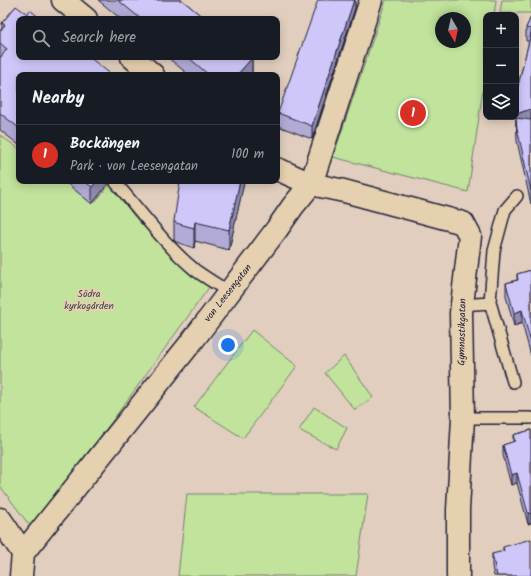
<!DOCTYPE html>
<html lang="en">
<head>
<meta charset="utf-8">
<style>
  body { margin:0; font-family:Kalam,sans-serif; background:#20242c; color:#f1f3f6 }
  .controls { position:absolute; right:12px; top:12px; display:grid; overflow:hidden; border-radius:8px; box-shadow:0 2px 10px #0003 }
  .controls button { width:36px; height:36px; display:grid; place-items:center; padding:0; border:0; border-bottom:1px solid #363941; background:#171b24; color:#f1f3f6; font:20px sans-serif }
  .compass { position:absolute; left:435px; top:12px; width:36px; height:36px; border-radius:50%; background:#171b24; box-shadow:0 2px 10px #0003; rotate:171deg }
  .you { position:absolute; left:228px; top:345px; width:14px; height:14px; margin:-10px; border:3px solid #fff; border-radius:50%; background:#1a73e8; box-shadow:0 0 0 6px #1a73e833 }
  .badge { display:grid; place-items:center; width:26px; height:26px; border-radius:50%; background:#d93025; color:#fff; font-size:13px; font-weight:700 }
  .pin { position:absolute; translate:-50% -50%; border:2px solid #fff; box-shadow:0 1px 4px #0006 }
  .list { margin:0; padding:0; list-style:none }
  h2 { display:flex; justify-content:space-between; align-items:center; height:52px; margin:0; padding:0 16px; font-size:17px }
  h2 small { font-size:13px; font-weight:400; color:#9ea1a6 }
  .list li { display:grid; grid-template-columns:26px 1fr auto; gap:12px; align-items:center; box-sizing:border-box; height:60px; padding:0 16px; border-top:1px solid #363941 }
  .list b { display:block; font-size:15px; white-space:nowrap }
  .list p { margin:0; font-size:13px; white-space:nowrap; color:#9ea1a6 }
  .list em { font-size:13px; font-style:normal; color:#9ea1a6 }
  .icon { flex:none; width:22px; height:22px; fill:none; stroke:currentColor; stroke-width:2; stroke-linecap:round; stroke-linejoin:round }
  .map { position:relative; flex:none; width:531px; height:576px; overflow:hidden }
  .search { position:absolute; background:#171b24; box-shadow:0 2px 10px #0003; left:16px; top:16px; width:264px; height:44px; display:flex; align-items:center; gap:10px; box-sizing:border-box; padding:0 14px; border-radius:8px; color:#9ea1a6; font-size:15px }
  .panel { position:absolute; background:#171b24; box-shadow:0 2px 10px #0003; left:16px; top:72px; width:264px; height:112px; border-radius:8px }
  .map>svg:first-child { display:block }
  .green { fill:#c1e39c; stroke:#72826c; fill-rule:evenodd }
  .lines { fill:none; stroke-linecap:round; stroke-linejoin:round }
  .lane-casing { stroke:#22223b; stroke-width:14 }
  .street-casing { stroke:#22223b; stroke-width:25 }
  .lane { stroke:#e5d0af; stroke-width:11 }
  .street { stroke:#e5d0af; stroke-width:22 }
  .wall { fill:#b2abd6; stroke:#22223b }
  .shaded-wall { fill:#918bae; stroke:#22223b }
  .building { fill:#cfc7f9; stroke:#22223b }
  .labels { text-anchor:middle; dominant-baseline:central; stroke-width:4; stroke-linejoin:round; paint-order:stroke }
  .street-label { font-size:10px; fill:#22223b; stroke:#e5d0af }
  .park-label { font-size:10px; fill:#3a3f4a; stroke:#e5d0af }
</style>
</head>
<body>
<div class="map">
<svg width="531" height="576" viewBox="0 0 531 576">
  <rect width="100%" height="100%" fill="#e1cebe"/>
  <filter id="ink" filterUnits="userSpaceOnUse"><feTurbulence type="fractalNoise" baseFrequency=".025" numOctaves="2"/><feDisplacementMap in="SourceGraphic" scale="8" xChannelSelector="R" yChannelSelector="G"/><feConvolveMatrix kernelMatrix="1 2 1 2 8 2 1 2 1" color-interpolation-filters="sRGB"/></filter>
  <g filter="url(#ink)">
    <path class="green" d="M386,0H496L494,15H486V69L468,192L333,157ZM441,18H465V42H441Z
      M502,0H531V13H500Z
      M0,135L19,149V181H64L94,203L110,184L134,216L172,256L210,286L110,424L30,526L0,486Z
      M252,330L297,366L243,438L194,407Z
      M344,356L373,397L355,410L325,373Z
      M314,407L347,428L336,449L299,430Z
      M187,494H368L356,576H178Z"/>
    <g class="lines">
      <g class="lane-casing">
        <path id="lane" d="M116,183C142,213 165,245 195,270C206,278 218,285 229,292
          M461,305L490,303
          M513,382L490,302L494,251L505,210L517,196
          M463,418H531"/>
      </g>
      <g class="street-casing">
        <path id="street" d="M63,0L86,19
          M132,57L153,75
          M277,169L311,184L344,191L463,223L470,236L461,313L463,418L458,510V576
          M0,519L23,553
          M23,553L193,340L277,229L293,206L311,184L371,0
          M21,576L23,553"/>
      </g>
      <use href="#lane" class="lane"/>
      <use href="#street" class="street"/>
    </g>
    <path class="wall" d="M98,0H182L205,19H121Z
      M355,0V8L312,139L278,126V113Z
      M16,6L19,75V145L0,130V31L2,28V23Z
      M531,17V204L517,141L516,117V94L529,41H526V28Z
      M167,57H252V74L251,75H189Z
      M64,181H110L109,183L92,204Z
      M244,181L229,250L195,241L194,248L176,242L174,240V221Z
      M531,270V356L522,323L514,326L506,296V283L517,280V274Z
      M531,430V523L528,524L517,483L511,485L503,455V445L513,442V435Z
      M503,547L531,576H494L492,567V554L503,552Z"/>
    <path class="shaded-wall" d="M354,0H355V8L312,139V126Z
      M252,58V74L251,75H237Z
      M531,109V122L516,118V126V114Z
      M97,181H110L109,183L92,204V187Z
      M240,181H244V183L229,250V230Z
      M195,222V241L194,248V228Z
      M522,310V323L514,326V313Z
      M517,473V483L511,485V475Z
      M528,513H531V523L528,524Z"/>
    <path class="building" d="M118,0H182L205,19H141Z
      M318,0H354L312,126L278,113Z
      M16,6L27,14L30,10L41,19H19V57H89L112,75H19V128L0,113V58L7,49L0,43V31L5,25L2,23Z
      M531,17V29L526,28Z
      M531,33V109L516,114V94Z
      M188,57H252V58L237,75H209Z
      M516,118L531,120V191L517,128Z
      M84,181H97L92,187Z
      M180,181H240L229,230L195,222L194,228L176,223L174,221Z
      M531,270V343L522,310L514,313L506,283L518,280L517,274Z
      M531,430V513H528L517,473L511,475L503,445L515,441L513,435Z
      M531,539V576H497L492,554L504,551L503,547Z"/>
  </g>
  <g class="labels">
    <g class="street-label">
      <text transform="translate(228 293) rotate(-52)">von Leesengatan</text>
      <text transform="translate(462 332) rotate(-89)">Gymnastikgatan</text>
    </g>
    <g class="park-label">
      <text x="89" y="294">Södra<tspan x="89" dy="12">kyrkogården</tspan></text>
    </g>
  </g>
</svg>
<div class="controls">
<button>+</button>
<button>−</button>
<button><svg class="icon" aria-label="layers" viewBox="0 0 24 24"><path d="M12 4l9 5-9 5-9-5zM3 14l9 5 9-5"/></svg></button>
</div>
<svg class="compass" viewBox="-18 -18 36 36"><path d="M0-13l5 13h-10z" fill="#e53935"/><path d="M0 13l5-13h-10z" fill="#9ea1a6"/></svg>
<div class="you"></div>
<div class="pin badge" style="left:413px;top:113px">1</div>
<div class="search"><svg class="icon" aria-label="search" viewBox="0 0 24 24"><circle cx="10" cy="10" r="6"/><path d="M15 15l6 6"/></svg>Search here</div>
<section class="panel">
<h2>Nearby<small></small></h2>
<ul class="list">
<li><span class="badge">1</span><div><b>Bockängen</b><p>Park · von Leesengatan</p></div><em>100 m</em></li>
</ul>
</section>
</div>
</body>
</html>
